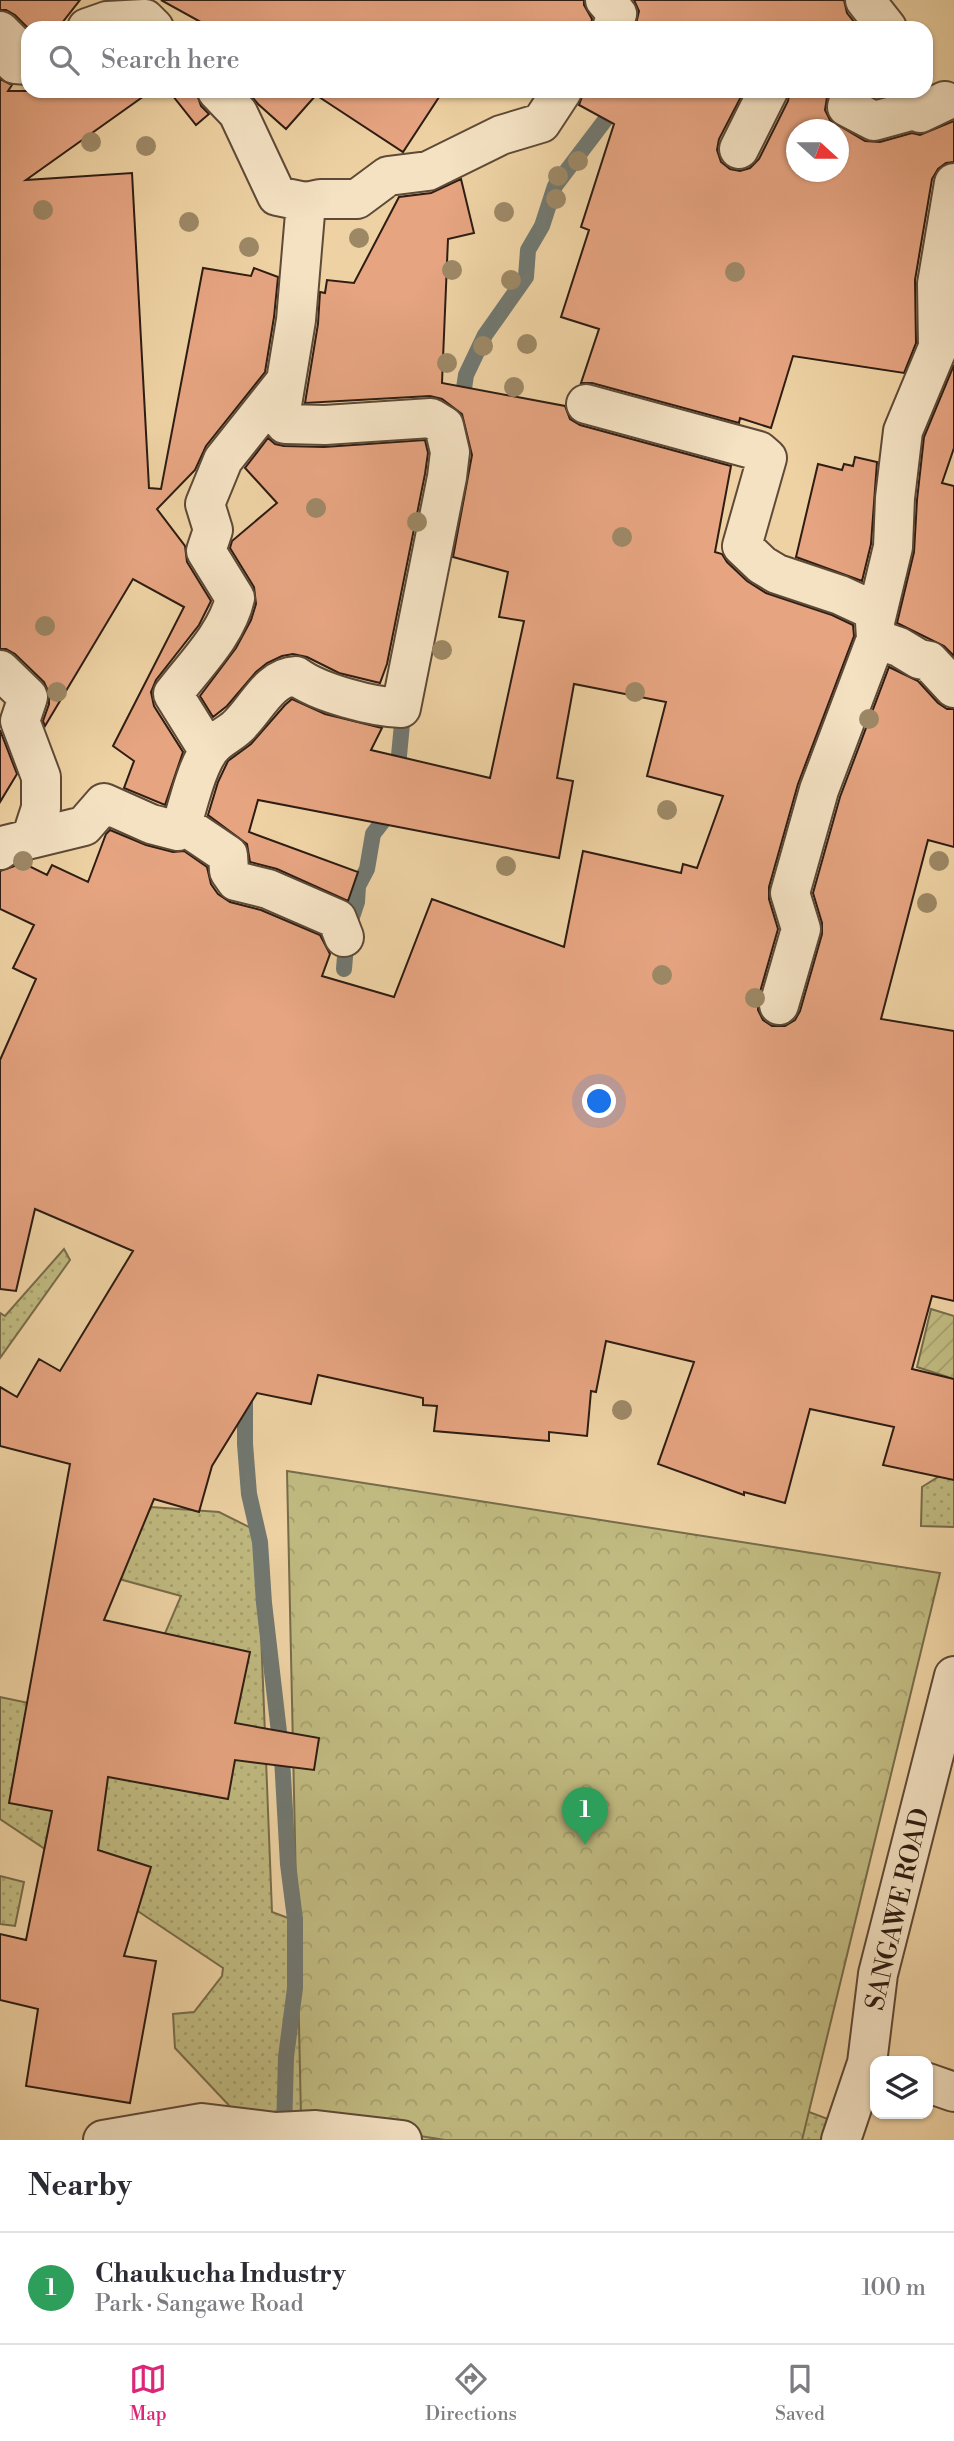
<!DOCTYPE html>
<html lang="en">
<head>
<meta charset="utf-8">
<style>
  body { margin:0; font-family:"Libre Bodoni",serif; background:#f2f2f3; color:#2b2b33 }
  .controls { position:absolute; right:21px; bottom:21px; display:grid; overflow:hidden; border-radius:14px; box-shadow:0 2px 5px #0004 }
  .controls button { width:63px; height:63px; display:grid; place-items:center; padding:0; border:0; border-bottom:2px solid #e1e1e2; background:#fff; color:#2b2b33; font:35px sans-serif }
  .compass { position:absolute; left:786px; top:119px; width:63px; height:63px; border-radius:50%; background:#fff; box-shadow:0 2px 5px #0004; rotate:111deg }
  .you { position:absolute; left:600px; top:1102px; width:24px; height:24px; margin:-18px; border:5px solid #fff; border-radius:50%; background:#1a73e8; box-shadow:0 0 0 10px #1a73e833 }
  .badge { display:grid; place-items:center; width:46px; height:46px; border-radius:50%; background:#db2777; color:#fff; font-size:23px; font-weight:700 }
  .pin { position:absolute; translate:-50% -58px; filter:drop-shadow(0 2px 4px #0008) }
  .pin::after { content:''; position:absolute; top:37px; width:24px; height:21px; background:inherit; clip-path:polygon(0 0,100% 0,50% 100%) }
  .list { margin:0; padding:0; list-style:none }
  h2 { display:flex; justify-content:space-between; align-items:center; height:91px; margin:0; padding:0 28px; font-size:30px }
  h2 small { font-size:23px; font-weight:400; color:#7c7c81 }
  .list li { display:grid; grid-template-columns:46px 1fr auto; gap:21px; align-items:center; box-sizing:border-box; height:112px; padding:0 28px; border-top:2px solid #e1e1e2 }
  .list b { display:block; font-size:26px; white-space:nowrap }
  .list p { margin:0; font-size:23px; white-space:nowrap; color:#7c7c81 }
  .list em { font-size:23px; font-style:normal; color:#7c7c81 }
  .icon { flex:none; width:38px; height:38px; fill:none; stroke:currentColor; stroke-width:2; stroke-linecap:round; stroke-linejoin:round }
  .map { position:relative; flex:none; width:954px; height:2140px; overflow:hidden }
  .search { position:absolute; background:#fff; box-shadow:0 2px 5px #0004; left:21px; right:21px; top:21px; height:77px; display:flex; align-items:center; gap:18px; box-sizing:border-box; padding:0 24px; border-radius:21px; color:#7c7c81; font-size:26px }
  .sheet { height:203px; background:#fff }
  nav { display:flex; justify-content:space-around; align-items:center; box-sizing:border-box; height:98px; border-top:2px solid #e1e1e2; background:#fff; font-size:19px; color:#7c7c81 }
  nav a { display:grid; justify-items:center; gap:4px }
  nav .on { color:#db2777 }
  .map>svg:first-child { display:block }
  .grass { fill:url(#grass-dots); stroke:#776c4a; stroke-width:2 }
  .park { fill:url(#park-crowns); stroke:#776c4a; stroke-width:2 }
  .garden { fill:url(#garden-furrows); stroke:#776c4a; stroke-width:2 }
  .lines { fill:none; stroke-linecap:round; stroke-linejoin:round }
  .stream { stroke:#717871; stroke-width:16 }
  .building { fill:#e6a481; stroke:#2e1d13; stroke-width:2; fill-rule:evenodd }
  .minor-casing { stroke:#5e4a37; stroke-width:42 }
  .minor { stroke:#f4e2c3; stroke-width:38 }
  .tree { fill:#9d8866 }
  .labels { text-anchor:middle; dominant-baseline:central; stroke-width:6; stroke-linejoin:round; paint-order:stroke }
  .street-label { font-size:26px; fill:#2e1d13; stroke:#f4e2c3 }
</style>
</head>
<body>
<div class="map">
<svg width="954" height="2140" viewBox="0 0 954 2140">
  <defs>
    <pattern id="grass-dots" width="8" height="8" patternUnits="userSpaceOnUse" patternTransform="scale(1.75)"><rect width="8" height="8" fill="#c0ba80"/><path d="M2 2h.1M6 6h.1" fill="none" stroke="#a59f6e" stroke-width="1.8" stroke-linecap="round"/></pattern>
    <pattern id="park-crowns" width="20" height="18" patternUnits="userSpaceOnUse" patternTransform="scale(1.75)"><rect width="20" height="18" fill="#c0ba80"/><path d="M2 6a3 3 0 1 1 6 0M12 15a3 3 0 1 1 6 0" fill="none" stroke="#a59f6e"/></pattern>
    <pattern id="garden-furrows" width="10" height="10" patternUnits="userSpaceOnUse" patternTransform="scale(1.75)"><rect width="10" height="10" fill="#c0ba80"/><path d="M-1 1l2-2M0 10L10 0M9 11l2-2" fill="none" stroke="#a59f6e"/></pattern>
  </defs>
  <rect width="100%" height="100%" fill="#eed2a3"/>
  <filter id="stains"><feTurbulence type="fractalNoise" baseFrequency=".00286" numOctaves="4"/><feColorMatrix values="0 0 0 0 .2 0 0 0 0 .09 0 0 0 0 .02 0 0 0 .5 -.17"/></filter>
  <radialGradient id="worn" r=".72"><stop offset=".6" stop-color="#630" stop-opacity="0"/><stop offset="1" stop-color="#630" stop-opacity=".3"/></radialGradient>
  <path class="grass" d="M64,1249L70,1260L0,1358V1313L5,1316Z
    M954,1467V1527L921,1526L922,1487Z
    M151,1507L219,1512L257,1531L272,1912L828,2119L821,2140H311L236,2113L175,2048L173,2014L194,2012L222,1976L223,1968L0,1819V1697L90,1716L135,1704L181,1596L112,1577Z
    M0,1876L24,1882L15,1926L0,1924Z"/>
  <path class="park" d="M287,1471L940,1573L802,2140H445L301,2117Z"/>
  <path class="garden" d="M931,1309L954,1316V1392L950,1391L948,1377L917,1367Z"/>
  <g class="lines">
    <path class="stream" d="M457,435L466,375L485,335L526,277L528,250L542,226L555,186L612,111L622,91
      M397,777L402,724L409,706
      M344,969L347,932L357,902L358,886L367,869L373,834L383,821L381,813L384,807
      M245,1391V1444L249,1494L260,1542L264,1603L282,1758L288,1864L295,1919V1988L286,2057L284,2131"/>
  </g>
  <path class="building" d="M0,0H80L58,28H28L15,15L6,10H0Z
    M161,0H584V5L592,19L591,28H206L208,26Z
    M634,0H844L847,13L859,28H635L639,11Z
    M0,79L12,85L8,91H151L26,180L132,173L149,488L161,489L203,268L251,276L254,268L278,277L274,317L265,372L206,446L195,470L157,509L185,546L187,562L211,601L199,625L156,680L151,692L154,706L183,752L165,805L124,788L134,761L113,746L184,607L133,579L45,726L43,721L49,704V693L44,682L15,654L6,649H0Z
    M169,91H196L201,106L209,114L196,125Z
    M247,91H443L403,152L316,95L286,129L258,104Z
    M584,91H744L719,139L717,150L721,162L730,169L740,171L750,168L759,159L788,101L790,91H828L825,110L830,120L865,141L880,142L912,133L920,135L954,121V162L946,163L938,169L932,179L915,280L916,343L904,373L793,356L771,428L740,418L739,423L592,383H581L599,329L561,317L589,230L581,227L614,124L579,105ZM796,130H838V172H796Z
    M461,179L474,233L448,239L442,383L565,406L570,419L580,425L731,466L715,552L722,554L727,562L747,581L766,593L832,615L853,625L854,636L798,784L769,887V899L778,929L758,999V1010L763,1020L772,1026H785L795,1020L800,1011L822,934V923L813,893L840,797L889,667L918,681L938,703L947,709H954V847L928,840L881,1019L954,1031V1301L932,1296L912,1369L954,1379V1480L883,1465L894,1427L810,1409L785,1503L744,1492V1495L658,1464L694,1362L606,1341L596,1392L591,1391L587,1436L549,1432V1441L434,1431L437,1406L423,1405V1398L318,1375L311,1404L257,1393L212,1466L199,1512L154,1499L104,1620L250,1652L235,1723L319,1738L314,1770L235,1760L228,1799L108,1777L98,1850L151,1867L124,1956L156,1961L130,2103L26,2086L38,2009L0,2000V1934L26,1940L52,1811L9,1803L70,1464L0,1446V1387L17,1397L39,1359L60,1371L133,1251L35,1209L16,1291L0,1289V1060L36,979L13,968L34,925L0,909V871L23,863L47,875L52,865L88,882L106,834L110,830L146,845L173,852L184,851L207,867L211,884L218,894L230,902L261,910L320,935L330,954L322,976L394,997L432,899L564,947L583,851L681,873L683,864L697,868L723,796L647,776L666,702L574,684L557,778L573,781L559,858L258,800L249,832L358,872L348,901L277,869L250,862L247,844L208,815L218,782L228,761L251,744L285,705L292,699L325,714L382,728L371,750L490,778L524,621L499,617L508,572L453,557L472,455L462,414L442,399L430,396L305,403L318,324L320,292L325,293L327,280L354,283L399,197L431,193Z
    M954,365V448L942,483L954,486V656L944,646L897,623L914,552L917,500L924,437Z
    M268,438L275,444L284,446L324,447L425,440L428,453L425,474L387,664L380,683L339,673L307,657L293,654L282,656L267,663L256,672L227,706L213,717L200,696L236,648L251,620L256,604L254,587L230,548L232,541L277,503L245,468Z
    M855,457L877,462L871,544L862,581L796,557L818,464L842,470L844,464L853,466Z
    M0,730L17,774L0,802Z"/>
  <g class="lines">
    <g class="minor-casing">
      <path id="minor" d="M605,0L617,14L612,28
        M865,0L887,28
        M87,28L107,21L145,19L154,28
        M0,31L14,45L15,64L28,65
        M217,91L238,113L277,196L306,202L296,320L280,417L285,424L325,425L431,418L444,426L450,452L447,477L401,708C373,707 319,693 296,676C268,677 255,712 236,728C228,735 218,739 211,748C197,765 189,802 182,824L228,855L229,871L236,881L268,889L337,919L344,937
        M849,91L851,93L847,107L874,121L914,110L920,113L945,101
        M739,149L768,91
        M306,202L320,199H357L388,176L428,171L501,135L541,123L562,91
        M586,404L759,451L767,458L742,546L762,565L777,574L840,595L866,607L878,608
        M876,639L899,647L919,659L929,661L954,688
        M0,670L28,697L20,721L41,777V808L31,839
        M210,749L206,747L173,694C195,665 227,634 235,598L206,551L213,530L205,504L223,460L285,382
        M0,850L6,845L84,826L104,803L151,824L178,831L182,824
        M779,1005L801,929L790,893L819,790L876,639L875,622L893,547L895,498L903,431L938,347L937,284L954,183
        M928,2083L954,2092
        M103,2140L202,2123L276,2132L316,2130L402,2140
        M841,2140L867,2063L878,1974L954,1676"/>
    </g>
    <use href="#minor" class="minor"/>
  </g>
  <g class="tree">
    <circle cx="91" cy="142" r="10"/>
    <circle cx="146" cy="146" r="10"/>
    <circle cx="578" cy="161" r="10"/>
    <circle cx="558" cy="176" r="10"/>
    <circle cx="556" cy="199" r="10"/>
    <circle cx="43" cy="210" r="10"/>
    <circle cx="504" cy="212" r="10"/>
    <circle cx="189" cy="222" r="10"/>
    <circle cx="359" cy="238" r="10"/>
    <circle cx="249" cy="247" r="10"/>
    <circle cx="452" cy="270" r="10"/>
    <circle cx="735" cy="272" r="10"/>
    <circle cx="511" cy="280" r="10"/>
    <circle cx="527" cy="344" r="10"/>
    <circle cx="483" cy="346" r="10"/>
    <circle cx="447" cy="363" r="10"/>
    <circle cx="514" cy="387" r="10"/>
    <circle cx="316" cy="508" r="10"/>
    <circle cx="417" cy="522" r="10"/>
    <circle cx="622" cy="537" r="10"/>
    <circle cx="45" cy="626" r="10"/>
    <circle cx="442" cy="650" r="10"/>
    <circle cx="57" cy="692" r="10"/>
    <circle cx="635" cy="692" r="10"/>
    <circle cx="869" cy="719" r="10"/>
    <circle cx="667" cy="810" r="10"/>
    <circle cx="23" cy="861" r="10"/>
    <circle cx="939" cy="861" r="10"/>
    <circle cx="506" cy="866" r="10"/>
    <circle cx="927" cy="903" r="10"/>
    <circle cx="662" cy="975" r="10"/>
    <circle cx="755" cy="998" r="10"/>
    <circle cx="622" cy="1410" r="10"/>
  </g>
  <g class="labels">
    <g class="street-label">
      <text transform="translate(898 1909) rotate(-77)">SANGAWE ROAD</text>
    </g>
  </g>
  <rect width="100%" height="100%" filter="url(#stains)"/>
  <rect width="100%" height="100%" fill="url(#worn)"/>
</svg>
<div class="controls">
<button><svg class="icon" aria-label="layers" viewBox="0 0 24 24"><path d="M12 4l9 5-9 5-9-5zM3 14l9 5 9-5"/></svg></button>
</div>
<svg class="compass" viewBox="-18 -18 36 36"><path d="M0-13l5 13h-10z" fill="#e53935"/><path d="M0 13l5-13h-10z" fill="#7c7c81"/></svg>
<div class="you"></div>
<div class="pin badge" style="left:585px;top:1845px;background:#2e9e5b">1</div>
<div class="search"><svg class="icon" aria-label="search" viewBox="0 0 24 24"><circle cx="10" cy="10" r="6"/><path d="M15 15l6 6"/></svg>Search here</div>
</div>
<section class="sheet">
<h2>Nearby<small></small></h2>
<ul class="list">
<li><span class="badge" style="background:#2e9e5b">1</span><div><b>Chaukucha Industry</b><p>Park · Sangawe Road</p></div><em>100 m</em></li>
</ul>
</section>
<nav>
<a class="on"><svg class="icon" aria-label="map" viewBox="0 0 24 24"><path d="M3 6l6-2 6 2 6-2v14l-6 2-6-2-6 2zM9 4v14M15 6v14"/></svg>Map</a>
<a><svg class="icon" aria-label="directions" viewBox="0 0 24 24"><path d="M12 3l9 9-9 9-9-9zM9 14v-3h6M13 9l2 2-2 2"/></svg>Directions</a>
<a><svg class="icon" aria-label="saved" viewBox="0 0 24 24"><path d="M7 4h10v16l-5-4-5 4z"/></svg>Saved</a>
</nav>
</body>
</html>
